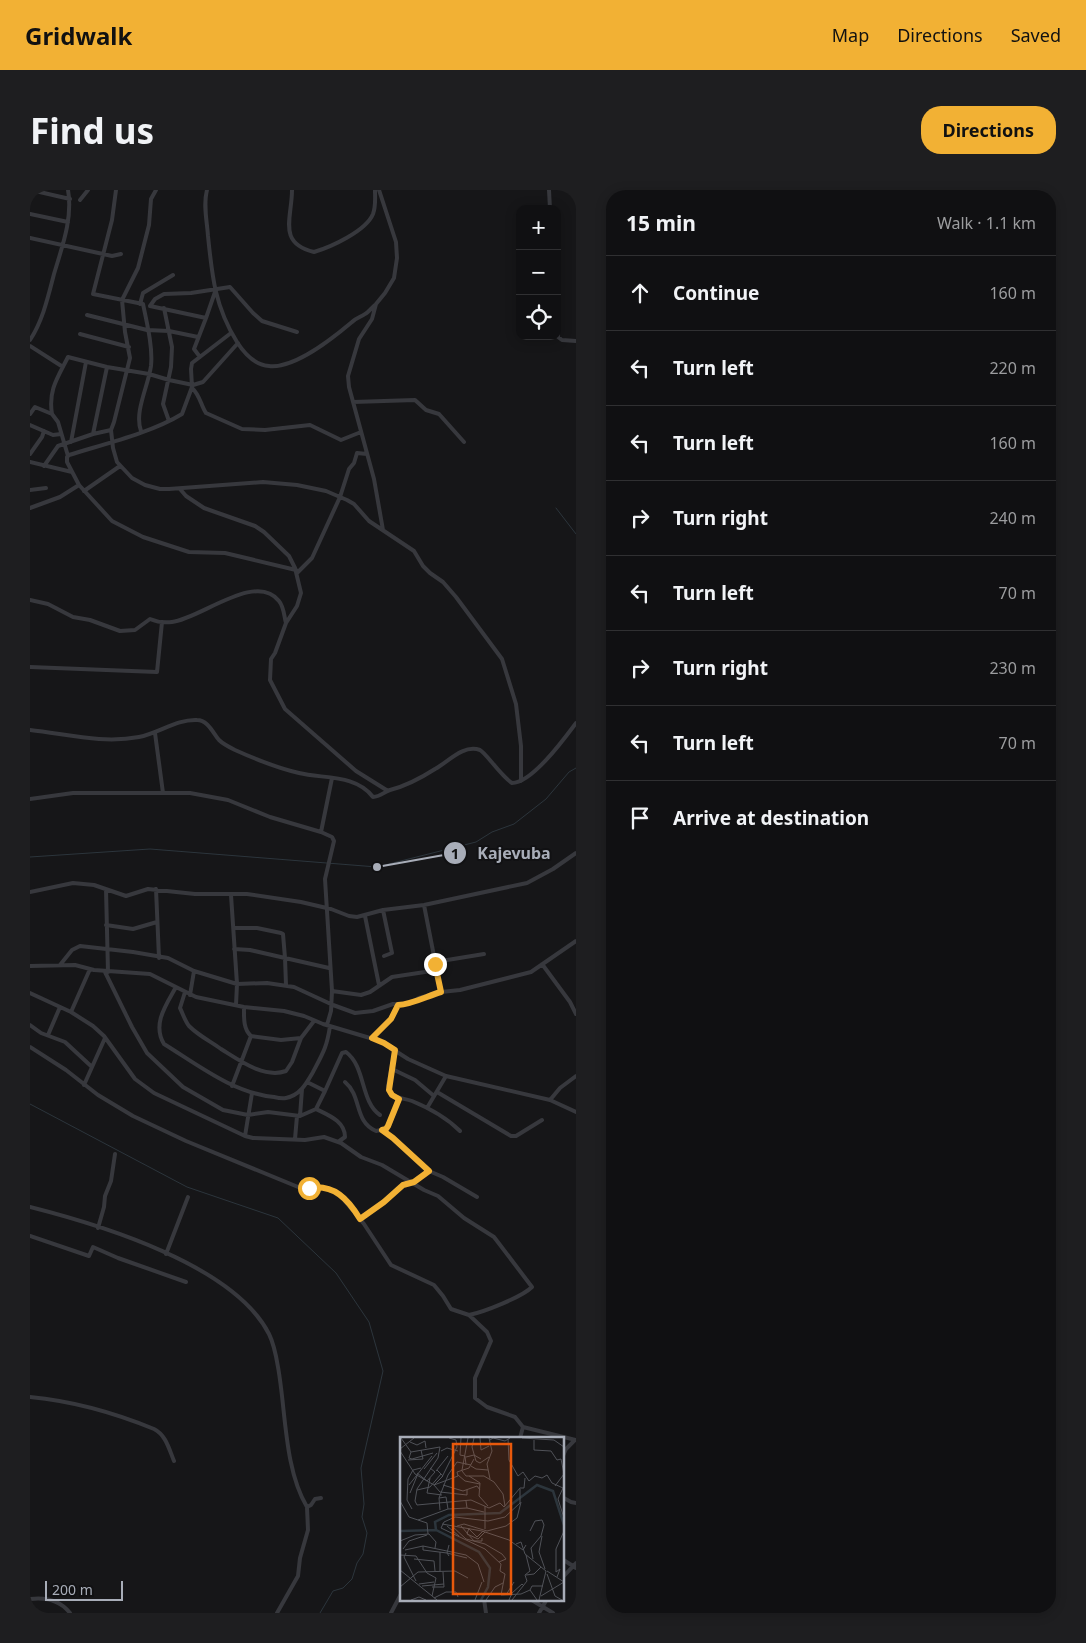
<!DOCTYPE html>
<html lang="en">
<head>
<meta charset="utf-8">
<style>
  body { margin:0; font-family:"Noto Sans",sans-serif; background:#1e1e20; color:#f1f3f6 }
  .controls { position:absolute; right:15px; top:15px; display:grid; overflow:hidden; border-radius:10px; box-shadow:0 2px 12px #0003 }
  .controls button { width:45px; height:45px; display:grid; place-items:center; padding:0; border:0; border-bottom:1px solid #303032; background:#101012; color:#f1f3f6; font:25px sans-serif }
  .scale { position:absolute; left:15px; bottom:12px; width:78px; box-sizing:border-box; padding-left:5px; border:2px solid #a8adb8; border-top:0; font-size:14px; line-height:18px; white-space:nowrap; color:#a8adb8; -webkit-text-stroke:4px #111113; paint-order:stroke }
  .stop { position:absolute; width:15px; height:15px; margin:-11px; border:4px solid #f2b134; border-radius:50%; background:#fff }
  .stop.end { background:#f2b134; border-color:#fff; box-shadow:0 1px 5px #0008 }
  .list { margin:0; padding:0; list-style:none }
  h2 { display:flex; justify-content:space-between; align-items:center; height:65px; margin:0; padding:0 20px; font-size:21px }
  h2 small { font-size:16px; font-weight:400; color:#9c9d9f }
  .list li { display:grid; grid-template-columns:32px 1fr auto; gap:15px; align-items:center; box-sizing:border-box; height:75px; padding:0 20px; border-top:1px solid #303032 }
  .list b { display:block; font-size:19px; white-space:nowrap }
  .list em { font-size:16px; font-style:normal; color:#9c9d9f }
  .icon { flex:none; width:28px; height:28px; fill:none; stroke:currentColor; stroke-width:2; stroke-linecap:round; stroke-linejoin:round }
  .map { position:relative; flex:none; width:546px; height:1423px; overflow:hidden; border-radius:20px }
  header { display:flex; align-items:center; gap:30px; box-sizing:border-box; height:70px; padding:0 25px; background:#f2b134; color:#111 }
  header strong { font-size:24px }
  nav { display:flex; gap:28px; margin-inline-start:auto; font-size:18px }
  .intro { display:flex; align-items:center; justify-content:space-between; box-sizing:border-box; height:120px; padding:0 30px }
  h1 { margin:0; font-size:35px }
  .button { padding:12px 22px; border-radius:20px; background:#f2b134; color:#111; font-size:18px; font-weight:700 }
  main { display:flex; gap:30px; padding:0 30px }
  aside { flex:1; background:#101012; border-radius:20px; box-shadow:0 2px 12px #0003 }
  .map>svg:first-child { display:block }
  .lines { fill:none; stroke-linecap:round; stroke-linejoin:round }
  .stream { stroke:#2c353c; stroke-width:1 }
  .minor { stroke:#37383d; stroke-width:4 }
  .route { stroke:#f2b134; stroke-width:6 }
  .inset-river { fill:none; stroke:#2c353c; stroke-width:2.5 }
  .inset-road { fill:none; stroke:#505258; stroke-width:1 }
  .view { fill:#e8590c; fill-opacity:0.15; stroke:#e8590c; stroke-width:2.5 }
  .inset-edge { fill:none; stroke:#a8adb8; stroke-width:2.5 }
  .leader { fill:none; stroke:#a8adb8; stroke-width:2 }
  .callout-dot { fill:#a8adb8; stroke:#111113; stroke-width:2 }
  .mark-label { font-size:15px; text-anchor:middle; font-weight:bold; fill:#111 }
  .callout-label { font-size:16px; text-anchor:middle; font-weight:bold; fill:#a8adb8; stroke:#111113; stroke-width:4; stroke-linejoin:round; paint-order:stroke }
</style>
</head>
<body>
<header>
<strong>Gridwalk</strong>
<nav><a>Map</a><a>Directions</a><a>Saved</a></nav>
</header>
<div class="intro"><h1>Find us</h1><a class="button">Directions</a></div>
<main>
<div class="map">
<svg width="546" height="1423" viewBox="0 0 546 1423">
  <rect width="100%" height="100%" fill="#161618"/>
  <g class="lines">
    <path class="stream" d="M526,318L546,344
      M0,667L120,659L347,677L446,652L462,642L484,634L516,609L539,582L546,578
      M0,914L157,997L248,1028L306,1083L339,1132L353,1181L331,1278L334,1314L332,1327L337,1343L333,1364L327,1373L322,1389L313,1398L303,1401L290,1423"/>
    <path class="minor" d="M1,0L40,9
      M86,0L82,30L63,104L113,114C117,133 123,158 121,176C118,197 104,222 111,241
      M126,0L121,9L119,35L108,78L92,110L95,142L100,168L84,232L81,240L83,258L87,272L102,288L115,295L130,299H139L233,292L267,295L296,301L317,310L324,314L339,331L384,361L393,376L400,383L413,392L426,407L472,469L486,514L491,556V591
      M177,0C173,15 177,31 178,46C182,86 185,117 207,152C214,163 225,175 239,176C265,179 303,148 322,132C326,128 331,127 335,124C339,122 342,117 346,114
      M262,0C262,28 247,53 284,62C301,57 336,41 343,24C346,16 345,8 345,0
      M349,0L366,52L367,68L364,88L355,103L346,114L342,129L329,149L318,186L319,197L344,289L353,340
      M519,0L520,19
      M50,10L58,0
      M0,24L38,32
      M0,48L73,64L82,66L91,64
      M110,114L113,103L143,85
      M120,116L125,109L134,104L161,103L200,97L223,123L232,131L267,142
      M120,116L176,128L185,102
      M134,118L142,157L141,177L133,214L139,231
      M57,125L117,140L139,141L168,147
      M527,126L528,147L532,150L546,151
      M50,144L99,157
      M0,150C13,130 18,107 24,84C32,57 43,28 38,0
      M0,156L33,177
      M170,167L164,159L176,128
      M162,198C170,205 171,216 176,223L212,239L235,240L280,235L311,250L331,242
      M323,212L385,210L396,220L409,224L434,252
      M0,224L5,217L22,224C18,200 28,187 38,167L77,177L119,184L139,190L163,195L173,192L208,153
      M22,224L28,232L38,266
      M0,235L23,245L31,244
      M63,244L77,177
      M41,252L56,172
      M0,264L12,247L14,241
      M0,272L42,282
      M14,276L28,256L63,244L81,240
      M49,295L82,331L113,347L159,362L195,363L266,380
      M150,299L156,306L174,318L225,336L234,342L259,366L265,378L271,403L267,416L256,433L245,463L241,469L240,490L255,519L326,581L358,601
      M0,300L16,298
      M54,301L90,276
      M0,318L30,307L49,295L37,272V267L39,265C74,254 121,243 152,224L162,197L161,179L162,173L201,143
      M267,383L282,368L310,307L319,279L324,273L327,263L337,264
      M0,410L18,414L43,427L60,430L90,441L105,440L120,429C127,432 134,433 142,432C170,429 226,381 249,411C254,417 254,426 256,433
      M0,477L127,482L132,432
      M0,540C37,544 72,554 109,547C129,543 147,529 167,530C178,530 183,543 189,550C193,554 199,557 205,560C225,569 247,578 269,583C293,589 326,584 343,607C350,607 354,602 360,600C376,596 391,588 405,579C418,572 433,554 450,560C456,563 471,586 482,593C502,593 534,549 546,533
      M133,603H160L198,610L240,627L291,642
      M0,609L43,603H133L125,543
      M76,699L78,782
      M126,699L129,768
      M0,702L43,693L64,695L96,706L118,699L165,704H217L271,712L301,719L319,726L327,727L353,720L394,715L497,693L523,679L546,663
      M201,705L207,794L206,815
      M394,715L411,802
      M353,720L362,763L354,766
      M335,726L349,795
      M76,735L103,739L127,732
      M204,738H227L251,743L253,744L255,768L299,778
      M204,759L220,760L255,768L256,795
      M405,772L454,764
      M512,774L540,812L546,824
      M30,775L42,760L50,756L103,762L138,768L164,781L207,794L237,793L264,797L303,815L325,823L343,821L363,814H379L389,808L411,802L430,800L501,782L546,751
      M0,776L45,775L64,780L120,784L166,807L214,817L254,821L274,826L293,834L350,851L378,869L416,886L520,910L546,922
      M75,782L102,837L117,863L153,897L193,920L218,925L238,922L270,926L286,919L295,901L277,892
      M146,797C136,815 122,834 134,854C168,875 203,903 244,907C248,908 252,909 256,908C270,905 276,894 283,882C293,863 297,857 300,836
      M302,801L331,805L340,802L362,787L408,780
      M155,802L150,818C153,824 155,831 159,836C169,846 180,851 191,859C209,870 234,889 256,881L262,872L271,848L284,831
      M0,803L41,822L63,836L74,846L105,889L124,903L215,946L223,948L275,950L294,947L311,953L331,967L352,975L394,1000L408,1006L434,1028L464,1047L502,1097C492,1107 454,1122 439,1125
      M160,805L164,781
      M214,817C214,827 213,839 221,846L251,850L271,848
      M41,822L60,779
      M0,835L11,843L35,852L62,877
      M297,835L301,821L302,801L295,689L304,651L302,647L291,642L302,588
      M18,845L30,817
      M342,848L361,829L368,815
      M0,857L36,880L68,905L103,926L156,951L273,999L291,997L309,1004L334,1034L361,1075L404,1095L413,1106L421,1119L439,1125L457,1142L461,1151L445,1188V1208L457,1217L485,1227L493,1237L490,1248
      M365,860L358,896L360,903C367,909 374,908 382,911C399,918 417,928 430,941
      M362,879L385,890L404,906
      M315,892C332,906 324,932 346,941L356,939L359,936L369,909
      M54,895L75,848
      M202,896L221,846
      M295,901L312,863L316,862C336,877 330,911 350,925
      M407,902L481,946H486L512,930
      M520,910L530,898L546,886
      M397,918L416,886
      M286,919C298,925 315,931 315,947L308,952
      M270,926L272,899
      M351,940L363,948L399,981L413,987L447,1007
      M215,946L222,903
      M265,949L267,926
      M0,1017C71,1035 204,1075 239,1144C244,1154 246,1165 248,1177C256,1221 254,1278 277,1317L281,1315L285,1309L291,1308
      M330,1029L354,1012L373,995L384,992L399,981
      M68,1038L74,1017L75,1006L81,991L85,964
      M0,1046L59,1066L63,1057L88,1068L156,1092
      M136,1064L158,1007
      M0,1207C42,1211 85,1223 124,1239C136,1245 139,1259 144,1271
      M493,1237L546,1250
      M532,1268L536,1259L545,1250
      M532,1307L541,1312L546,1313
      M532,1369L546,1378
      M532,1388L546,1373
      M0,1409C16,1407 30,1410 40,1423
      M454,1409L456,1423
      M500,1409L523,1423
      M247,1423L268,1386L270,1368L278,1340L277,1317
      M361,1423L371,1404
      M509,1423L517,1409"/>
  </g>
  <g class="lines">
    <path class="route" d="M279,998C304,994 318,1009 330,1029L354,1012L373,995L384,992L399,981L363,948L352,940L356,939L358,936L369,909L362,905L359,900L365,860L354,853L342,848L361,829L368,815C383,814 397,806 411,802L405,774"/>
  </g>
  <g transform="translate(370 1247)">
    <rect width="164" height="164" fill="#161618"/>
    <path class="inset-river" d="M36,93L35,85L49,78L100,76L137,48L153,54L164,88M0,94L36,93L79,115L90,131L88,150L81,163"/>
    <path class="inset-road" d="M1,1L11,15L40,10L38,21L17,52L15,64L17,68L71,63L89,71L100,66L104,70L120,51H124L125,41M61,1L60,18L65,19L66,28M74,1L72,10L76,24L80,26L89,20M80,1L81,13L89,9M89,1L92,14L87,27L90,42M122,1L154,3L164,10M108,2L109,23L118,39L123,35L129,44L135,39L142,41L147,38L152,46L163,51L158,62L164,81M90,3L93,1L105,4L110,1M134,3V13L151,14L157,23L161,22L164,37L155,49M10,5L17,8L25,4L26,11M0,12L14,1M0,14L15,37L34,48L58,39L57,35L69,31L74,22M41,14L47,11L58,14M11,15L9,21L12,22L33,16M66,20L74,18L81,22M8,23L23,22L21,13M71,29L76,32L88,33M24,32L37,16M37,33L43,39L34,48L40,55L67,58V53M62,33L68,1M36,34L48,19M62,34L66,39H84L94,45L103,57L105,69M17,36L27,44L35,35L30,31M58,38L65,44L80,47M69,39L80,46L79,59L88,69M42,40L57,10L56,3L49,1M30,41L27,56L42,58M9,48L32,19M43,48L63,54L77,49L80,53M120,52V66L105,80L88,84L55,80L44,85L41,91L85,112L101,127L100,134L105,137L101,158L121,157L130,153L137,163M17,53L30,50L41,37M10,56L17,39M0,64L9,80L27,86L28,97M67,71L84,75M12,72L7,63L8,42L13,33L21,31M48,72L67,71L66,64M40,73L39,61L48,38L57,25L71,28M18,83L48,72L46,60L39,61M42,87L82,94L109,103L123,113L126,108M47,89L59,99M52,89L66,102L85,107L102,117L106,122L99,125M57,89L64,87L87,94L106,89L117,81L121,65M61,89L74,104H82V101M69,91L67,97L78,102L85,95M69,92L77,100L83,94M85,92V69M130,94L135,84L142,83L144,88L141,99L131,111L133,122M142,99L139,115L145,132M0,104L15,98L29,97L36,105L35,111M116,107L121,105L125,117L146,134L139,163M49,108L47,116L67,121M23,109V113L47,116L49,119M3,112L9,104L27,98M5,113L23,109L66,118L78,127L84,145M6,116L4,120L16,144M0,118L16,119L27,136L36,141L32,159M14,122L34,124L35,134M0,133L37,163M147,134L164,145M40,135V115M147,137L155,159L162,163M126,138L134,137L141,130M157,140L160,132L156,135V112L164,94M19,147L34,145M22,149L44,147M0,150L18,135L55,134L68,141M32,150H44L43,135M130,153L132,149H143M106,158L114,145M141,159L164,145M34,161L46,155H56L58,160M11,163L19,160L26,163M75,163L82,145M86,163L95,150L103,146M109,163L112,156L122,147L124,149M112,163L127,144L125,138L130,134L126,118"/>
    <path class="view" d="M53,7H111V157H53Z"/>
    <rect width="164" height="164" class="inset-edge"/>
  </g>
  <path class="leader" d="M347 677L425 663"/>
  <g class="callout-dot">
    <circle cx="347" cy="677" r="5"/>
    <circle cx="425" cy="663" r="12"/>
  </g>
  <g class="mark-label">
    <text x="425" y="669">1</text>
  </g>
  <g class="callout-label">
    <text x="484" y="669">Kajevuba</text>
  </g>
</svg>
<div class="controls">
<button>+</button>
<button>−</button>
<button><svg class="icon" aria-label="locate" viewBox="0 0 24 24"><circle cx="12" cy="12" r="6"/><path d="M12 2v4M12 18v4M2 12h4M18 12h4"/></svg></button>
</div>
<div class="scale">200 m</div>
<div class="stop" style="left:279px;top:998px"></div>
<div class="stop end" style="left:405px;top:774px"></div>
</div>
<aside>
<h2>15 min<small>Walk · 1.1 km</small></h2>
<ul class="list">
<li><svg class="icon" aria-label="ahead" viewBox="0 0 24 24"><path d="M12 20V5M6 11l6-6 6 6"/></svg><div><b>Continue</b></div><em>160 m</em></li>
<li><svg class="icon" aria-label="left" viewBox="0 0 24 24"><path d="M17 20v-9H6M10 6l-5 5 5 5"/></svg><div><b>Turn left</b></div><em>220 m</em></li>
<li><svg class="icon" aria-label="left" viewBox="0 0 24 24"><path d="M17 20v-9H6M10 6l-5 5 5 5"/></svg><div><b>Turn left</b></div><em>160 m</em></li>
<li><svg class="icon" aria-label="right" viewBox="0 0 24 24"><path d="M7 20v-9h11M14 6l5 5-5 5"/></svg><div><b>Turn right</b></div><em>240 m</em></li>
<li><svg class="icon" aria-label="left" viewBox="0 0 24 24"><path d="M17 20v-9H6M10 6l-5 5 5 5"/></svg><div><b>Turn left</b></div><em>70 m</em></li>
<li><svg class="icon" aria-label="right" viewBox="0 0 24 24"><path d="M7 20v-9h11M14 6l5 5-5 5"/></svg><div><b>Turn right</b></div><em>230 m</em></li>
<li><svg class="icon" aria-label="left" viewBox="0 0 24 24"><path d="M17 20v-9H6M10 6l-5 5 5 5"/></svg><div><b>Turn left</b></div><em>70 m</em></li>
<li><svg class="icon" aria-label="arrive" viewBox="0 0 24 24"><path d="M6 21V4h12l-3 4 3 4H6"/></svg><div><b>Arrive at destination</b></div></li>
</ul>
</aside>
</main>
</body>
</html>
